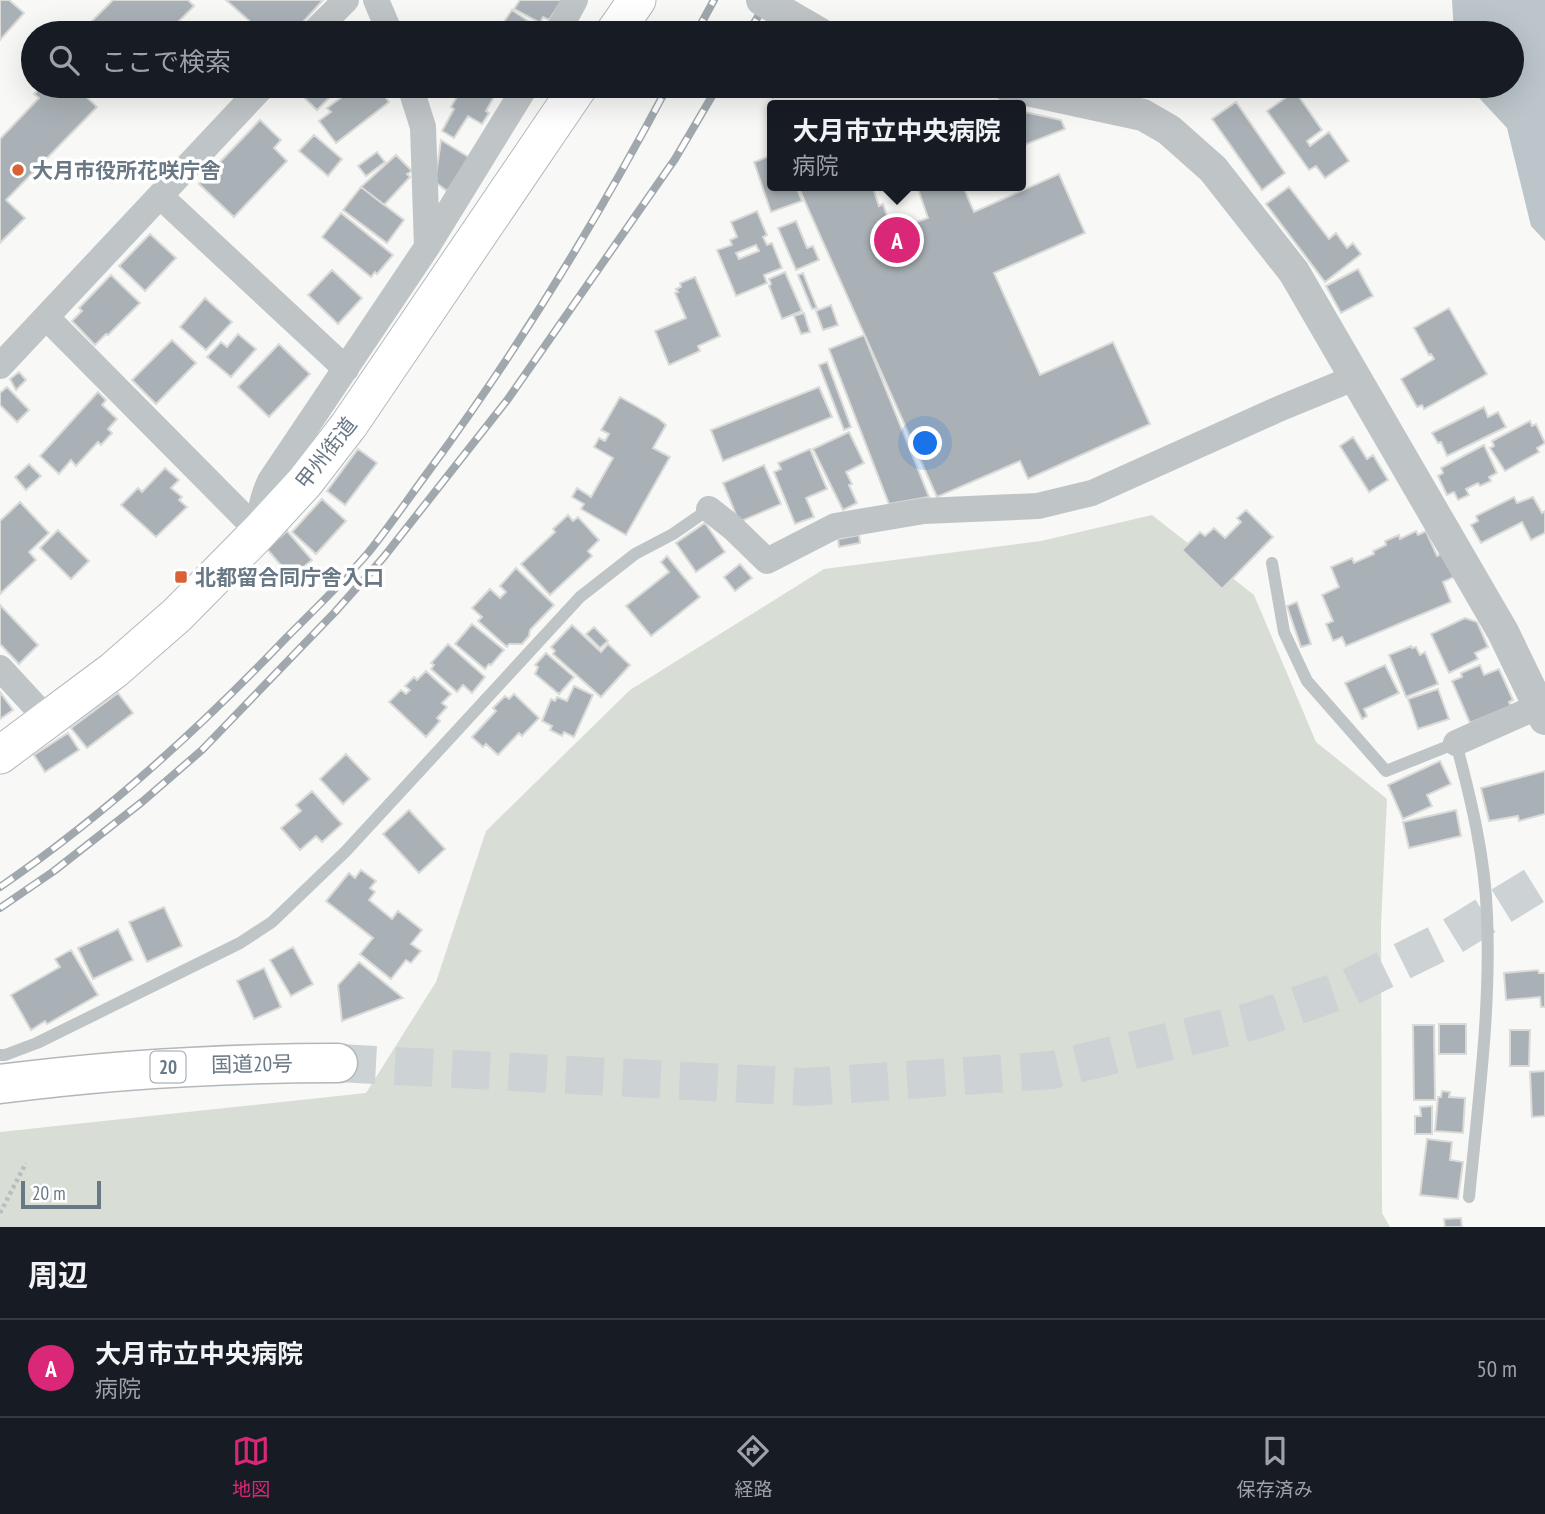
<!DOCTYPE html>
<html lang="ja">
<head>
<meta charset="utf-8">
<style>
  body { margin:0; font-family:"PT Sans Narrow","Noto Sans JP",sans-serif; background:#20242c; color:#f1f3f6 }
  .scale { position:absolute; left:21px; bottom:18px; width:80px; box-sizing:border-box; padding-left:7px; border:4px solid #697885; border-top:0; font-size:19px; line-height:24px; white-space:nowrap; color:#697885; -webkit-text-stroke:5px #fff; paint-order:stroke }
  .you { position:absolute; left:926px; top:444px; width:24px; height:24px; margin:-18px; border:5px solid #fff; border-radius:50%; background:#1a73e8; box-shadow:0 0 0 10px #1a73e833 }
  .badge { display:grid; place-items:center; width:46px; height:46px; border-radius:50%; background:#db2777; color:#fff; font-size:23px; font-weight:700 }
  .pin { position:absolute; translate:-50% -50%; border:4px solid #fff; box-shadow:0 2px 7px #0006 }
  .popup { position:absolute; left:767px; top:100px; width:259px; height:91px; box-sizing:border-box; display:grid; place-content:center; border-radius:7px; background:#171b24; filter:drop-shadow(0 2px 5px #0005); font-size:23px; white-space:nowrap; color:#9ea1a6 }
  .popup b { font-size:26px; color:#f1f3f6 }
  .popup::after { content:''; position:absolute; left:50%; top:100%; margin-left:-14px; border:14px solid transparent; border-top-color:#171b24 }
  .list { margin:0; padding:0; list-style:none }
  h2 { display:flex; justify-content:space-between; align-items:center; height:91px; margin:0; padding:0 28px; font-size:30px }
  h2 small { font-size:23px; font-weight:400; color:#9ea1a6 }
  .list li { display:grid; grid-template-columns:46px 1fr auto; gap:21px; align-items:center; box-sizing:border-box; height:98px; padding:0 28px; border-top:2px solid #363941 }
  .list b { display:block; font-size:26px; white-space:nowrap }
  .list p { margin:0; font-size:23px; white-space:nowrap; color:#9ea1a6 }
  .list em { font-size:23px; font-style:normal; color:#9ea1a6 }
  .icon { flex:none; width:38px; height:38px; fill:none; stroke:currentColor; stroke-width:2; stroke-linecap:round; stroke-linejoin:round }
  .map { position:relative; flex:none; width:1545px; height:1227px; overflow:hidden }
  .search { position:absolute; background:#171b24; box-shadow:0 7px 28px #0002; left:21px; right:21px; top:21px; height:77px; display:flex; align-items:center; gap:18px; box-sizing:border-box; padding:0 24px; border-radius:38px; color:#9ea1a6; font-size:26px }
  .sheet { height:189px; background:#171b24 }
  nav { display:flex; justify-content:space-around; align-items:center; box-sizing:border-box; height:98px; border-top:2px solid #363941; background:#171b24; font-size:19px; color:#9ea1a6 }
  nav a { display:grid; justify-items:center; gap:4px }
  nav .on { color:#db2777 }
  .map>svg:first-child { display:block }
  .green { fill:#d8ddd5 }
  .water { fill:#bbc5ca }
  .building { fill:#a9b1b6; stroke:#dadad8; stroke-width:2; fill-rule:evenodd }
  .lines { fill:none; stroke-linecap:round; stroke-linejoin:round }
  .trunk-tunnel { stroke:#cdd2d4; stroke-width:38; stroke-dasharray:38 19; stroke-linecap:butt }
  .secondary-casing { stroke:#b4b9be; stroke-width:39 }
  .trunk-casing { stroke:#b3b7ba; stroke-width:41 }
  .path { stroke:#babdbf; stroke-width:4.5; stroke-dasharray:3.5 3.5; stroke-linecap:butt }
  .service { stroke:#bfc4c7; stroke-width:12 }
  .minor { stroke:#bfc4c7; stroke-width:26 }
  .tertiary { stroke:#bfc4c7; stroke-width:32 }
  .secondary { stroke:#fff; stroke-width:37 }
  .trunk { stroke:#fff; stroke-width:38 }
  .rail-casing { stroke:#a1a8ad; stroke-width:8 }
  .rail { stroke:#fff; stroke-width:5; stroke-dasharray:16; stroke-linecap:butt }
  .tertiary-bridge { stroke:#bfc4c7; stroke-width:32 }
  .poi-dot { fill:#d86236; stroke:#fff; stroke-width:2.5 }
  .labels { text-anchor:middle; dominant-baseline:central; stroke-width:7; stroke-linejoin:round; paint-order:stroke }
  .shield { fill:#fff; stroke:#96a0aa; stroke-width:2 }
  .shield-label { font-size:19px; font-weight:bold; fill:#697885 }
  .poi-label { font-size:21px; font-weight:bold; fill:#697885; stroke:#fff; text-anchor:start }
  .street-label { font-size:21px; fill:#697885; stroke:#fff }
</style>
</head>
<body>
<div class="map">
<svg width="1545" height="1227" viewBox="0 0 1545 1227">
  <rect width="100%" height="100%" fill="#f8f8f6"/>
  <path class="green" d="M1152,515L1254,595L1316,742L1387,799L1381,925L1382,1213L1390,1227H0V1132L366,1093L436,982L486,831L630,690L824,569L1041,541Z"/>
  <path class="water" d="M1452,0H1545V241L1531,226L1507,128L1468,86H1512V33H1454Z"/>
  <path class="building" d="M0,0H9L24,13L0,40Z
    M113,0H188L194,6L167,33H80Z
    M226,0H323L293,33H263Z
    M520,0H562L549,20L543,17L540,23L514,9Z
    M512,10L543,31L542,33H501L507,25L503,23Z
    M42,86H75L97,107L6,200L25,218L0,243V139L39,98L34,94Z
    M292,86H341L317,110Z
    M357,86L361,89L366,86H377L389,102L336,143L319,121L331,112L327,108Z
    M463,86H479L495,95L486,111L489,113L482,124L468,116L454,138L442,131L454,109L451,107Z
    M766,86H791L773,98L763,92Z
    M1295,91L1322,130L1307,141L1310,146L1329,132L1349,161L1325,178L1316,166L1309,170L1267,111Z
    M1236,102L1285,173L1262,190L1212,119Z
    M1025,112L1061,120L1065,129L1024,145L1021,139V114Z
    M260,120L281,140L274,148L287,161L234,217L199,184Z
    M314,135L342,159L328,176L299,151Z
    M441,140L470,158L447,191L435,182Z
    M377,152L385,162L366,176L358,166Z
    M396,155L412,171L407,174L410,177L384,205L361,187Z
    M773,155V186H796L802,201L771,212L754,162Z
    M1059,174L1085,233L994,273L1040,375L1113,342L1150,424L1028,479L1020,461L937,497L798,186H878L873,188L879,206L883,204L892,231L928,218L917,186H963L974,212Z
    M361,187L404,220L387,243L343,210Z
    M1289,187L1329,239L1336,233L1347,248L1353,243L1361,254L1325,282L1266,204Z
    M757,211L767,235L763,237L767,245L772,243L782,268L764,275L767,283L736,296L717,250L732,245L730,240L737,237L731,222ZM756,245L759,251L739,259L736,253Z
    M341,213L393,255L377,274L375,272L371,277L322,237Z
    M796,221L807,248L813,246L819,260L796,270L778,228Z
    M150,234L176,258L145,291L119,266Z
    M1358,269L1373,296L1341,313L1326,286Z
    M332,270L362,298L338,324L308,295Z
    M785,272L802,311L782,319L769,286L771,284L769,279Z
    M803,273L817,308L812,309L798,275Z
    M111,275L140,303L108,335L106,334L95,345L72,321L82,311L79,308Z
    M695,277L720,336L698,346L700,351L669,365L655,331L686,318L675,293L678,292L676,289L681,287L680,283Z
    M205,298L232,322L206,350L180,327Z
    M831,305L838,325L823,330L816,311Z
    M1449,308L1487,374L1424,409L1422,405L1417,407L1401,379L1434,359L1431,354L1429,355L1414,328Z
    M804,313L810,332L801,334L794,316Z
    M238,334L256,349L231,377L207,357L221,342L227,347Z
    M864,335L929,497L889,504L829,349Z
    M172,340L196,363L156,404L132,380Z
    M279,344L310,374L269,417L238,387Z
    M827,362L851,427L844,430L819,365Z
    M19,372L26,380L16,390L10,379Z
    M7,387L29,410L17,422L0,405V393Z
    M819,387L832,417L723,461L711,430Z
    M98,392L106,400L102,405L117,419L108,429L112,433L101,445L98,442L76,466L71,460L59,474L40,456Z
    M620,397L659,419L666,425L653,448L670,457L626,535L581,509L584,504L572,497L577,488L591,497L613,458L594,447L599,438L605,441L609,434L601,430Z
    M1484,407L1488,417L1498,412L1506,427L1447,456L1441,442L1438,443L1432,433Z
    M1530,421L1532,426L1536,424L1545,443L1537,448L1539,452L1505,471L1490,448L1494,446L1492,441Z
    M849,432L864,463L846,472L852,484L849,485L857,503L843,510L813,449Z
    M1353,437L1367,459L1373,455L1388,480L1369,492L1340,446Z
    M1484,445L1497,473L1489,477L1491,481L1480,486L1478,483L1466,489L1469,495L1458,500L1454,492L1447,495L1438,476L1443,473L1441,468Z
    M358,449L377,463L345,505L327,491Z
    M810,449L827,489L806,498L814,517L795,524L774,472L781,469L778,463Z
    M29,464L41,476L26,490L15,477Z
    M764,465L781,504L739,522L723,483Z
    M165,468L179,480L171,488L182,497L179,500L187,507L156,537L121,505L138,488L142,492Z
    M1514,497L1517,503L1533,497L1542,513L1545,511V533L1531,540L1522,522L1481,543L1471,525L1478,521L1476,516Z
    M322,499L346,521L316,554L292,532Z
    M20,502L49,533L29,552L36,560L0,594V521Z
    M1246,510L1273,537L1222,589L1182,550L1200,532L1205,536L1214,528L1225,538L1241,522L1237,518Z
    M568,515L573,521L578,517L599,540L588,551L592,556L550,595L521,564L555,532L553,529Z
    M705,523L725,552L696,572L676,543Z
    M58,530L89,561L71,579L40,548Z
    M287,531L312,560L291,577L267,549Z
    M1416,531L1418,535L1426,531L1437,556L1444,553L1454,577L1443,582L1451,602L1346,646L1342,637L1333,641L1326,624L1333,621L1322,595L1339,587L1331,567L1352,558L1354,563L1374,554L1373,551L1386,545L1385,541L1399,535L1400,539Z
    M859,535L860,543L839,547L838,539Z
    M667,556L700,597L651,636L626,606L669,572L661,562Z
    M740,564L752,578L735,591L724,577Z
    M516,568L554,605L530,630L529,636L522,644H509L507,647L478,621L482,617L472,608L490,589L500,598L506,592L500,586Z
    M1297,602L1311,644L1301,647L1287,606Z
    M0,605L38,645L19,664L0,644Z
    M1465,618L1477,622L1488,647L1475,653L1478,659L1449,673L1431,634Z
    M472,624L504,650L491,665L489,664L485,669L455,644Z
    M572,625L601,652L608,644L630,665L601,697L553,654L555,651L551,647Z
    M594,627L608,641L600,648L586,634Z
    M448,644L485,677L472,693L463,685L457,692L431,669L434,665L431,663Z
    M1411,646L1412,648L1416,647L1420,655L1425,652L1438,684L1406,697L1389,655Z
    M546,653L574,677L559,694L535,674L538,667L535,665Z
    M1385,665L1399,693L1364,709L1367,716L1362,719L1345,683Z
    M1480,665L1484,675L1499,669L1513,700L1509,702L1511,706L1470,723L1452,681L1462,677L1461,673Z
    M426,671L451,694L442,703L447,707L437,718L440,721L426,737L389,702L401,690L406,694L410,690L405,686L414,677L417,680Z
    M574,686L593,695L574,737L564,732L562,736L550,730L552,726L542,721L551,699L555,701L557,697L567,701Z
    M1438,689L1449,719L1418,729L1408,699Z
    M0,692L13,710L0,719Z
    M118,693L133,713L87,748L71,728Z
    M514,694L539,718L522,736L519,733L498,755L486,744L483,747L472,737L496,711L493,708L505,696L509,699Z
    M68,733L79,750L45,772L34,755Z
    M346,754L370,779L343,804L320,779Z
    M1440,761L1451,784L1427,795L1432,806L1403,819L1388,785Z
    M1545,771V814L1519,821L1518,816L1489,821L1481,788Z
    M312,791L342,824L322,842L316,836L300,850L281,828L301,811L296,805Z
    M409,810L445,849L419,873L383,834Z
    M1456,810L1461,836L1409,848L1403,822Z
    M361,870L376,881L370,888L375,892L369,900L392,919L398,911L422,930L411,944L421,951L411,963L406,960L391,979L360,954L373,938L326,901L349,873L355,878Z
    M164,907L182,946L147,962L129,922Z
    M118,929L133,960L93,979L78,948Z
    M293,947L313,984L291,996L270,960Z
    M71,950L98,995L47,1024L45,1021L31,1030L11,995L60,967L55,959Z
    M359,962L403,998L342,1021L338,985Z
    M264,968L281,1007L254,1019L237,981Z
    M1538,970L1539,973H1545V1007H1541L1540,997L1506,1000L1504,973Z
    M1439,1024H1466V1054H1439Z
    M1413,1025H1434L1435,1100H1414Z
    M1510,1030H1530L1529,1066H1510Z
    M1545,1071V1116L1532,1117L1530,1072Z
    M1442,1091L1450,1092L1449,1097L1465,1098L1463,1133L1435,1131L1438,1097H1441Z
    M1432,1106V1134H1415V1116H1421L1420,1107Z
    M1427,1139L1452,1142L1450,1160L1463,1162L1458,1199L1420,1195Z
    M1461,1218L1462,1227H1445L1444,1219Z"/>
  <g class="lines">
    <path class="trunk-tunnel" d="M338,1063L806,1087L1052,1070L1253,1021L1350,987L1451,937L1545,879"/>
    <g class="secondary-casing">
      <path id="secondary" d="M614,33L637,0
        M0,755L114,670L177,615L259,532L305,482L349,425L579,86"/>
    </g>
    <g class="trunk-casing">
      <path id="trunk" d="M0,1084C115,1069 222,1063 338,1063"/>
    </g>
    <path class="path" d="M0,1213L26,1163"/>
    <path class="service" d="M1272,563L1284,632L1307,681L1386,771L1456,743C1471,799 1485,857 1487,915C1491,1010 1478,1103 1469,1197
      M0,1055H5L37,1043L240,943L272,922L346,851L580,597L635,554L673,534L709,509"/>
    <path class="minor" d="M376,0L390,33
      M313,33L346,0
      M557,33L575,0
      M410,86L423,127L427,247
      M160,196L346,369
      M47,318L259,532
      M0,366L263,86
      M709,509L733,528L767,561L835,526L924,511L1038,506L1092,493L1281,408L1354,378
      M259,532C259,513 262,498 270,481L427,247L526,86
      M0,668L48,720
      M1456,743L1539,706"/>
    <path class="tertiary" d="M1008,86L1143,115L1169,130L1213,169L1294,272L1503,632L1545,719"/>
    <use href="#secondary" class="secondary"/>
    <use href="#trunk" class="trunk"/>
    <g class="rail-casing">
      <path id="rail" d="M696,33L714,0
        M748,33L768,0
        M0,887C105,815 199,729 287,637C314,610 343,582 368,553C389,527 408,499 428,472C518,350 597,220 668,86
        M0,908L54,871L142,802L202,750L335,612L383,558L508,399L675,159L718,86"/>
    </g>
    <use href="#rail" class="rail"/>
    <path class="tertiary-bridge" d="M762,0L819,33"/>
  </g>
  <g class="poi-dot">
    <circle cx="18" cy="170" r="7"/>
    <rect x="174" y="570" width="14" height="14" rx="3.5"/>
  </g>
  <g class="labels">
    <rect class="shield" x="150.5" y="1051.5" width="35" height="31" rx="5"/>
    <g class="shield-label">
      <text x="168" y="1067">20</text>
    </g>
    <g class="poi-label">
      <text x="32" y="170">大月市役所花咲庁舎</text>
      <text x="195" y="577">北都留合同庁舎入口</text>
    </g>
    <g class="street-label">
      <text transform="translate(326 453) rotate(-52)">甲州街道</text>
      <text transform="translate(252 1064) rotate(-1)">国道20号</text>
    </g>
  </g>
</svg>
<div class="scale">20 m</div>
<div class="you"></div>
<div class="pin badge" style="left:897px;top:240px">A</div>
<div class="popup"><b>大月市立中央病院</b>病院</div>
<div class="search"><svg class="icon" aria-label="search" viewBox="0 0 24 24"><circle cx="10" cy="10" r="6"/><path d="M15 15l6 6"/></svg>ここで検索</div>
</div>
<section class="sheet">
<h2>周辺<small></small></h2>
<ul class="list">
<li><span class="badge">A</span><div><b>大月市立中央病院</b><p>病院</p></div><em>50 m</em></li>
</ul>
</section>
<nav>
<a class="on"><svg class="icon" aria-label="map" viewBox="0 0 24 24"><path d="M3 6l6-2 6 2 6-2v14l-6 2-6-2-6 2zM9 4v14M15 6v14"/></svg>地図</a>
<a><svg class="icon" aria-label="directions" viewBox="0 0 24 24"><path d="M12 3l9 9-9 9-9-9zM9 14v-3h6M13 9l2 2-2 2"/></svg>経路</a>
<a><svg class="icon" aria-label="saved" viewBox="0 0 24 24"><path d="M7 4h10v16l-5-4-5 4z"/></svg>保存済み</a>
</nav>
</body>
</html>
